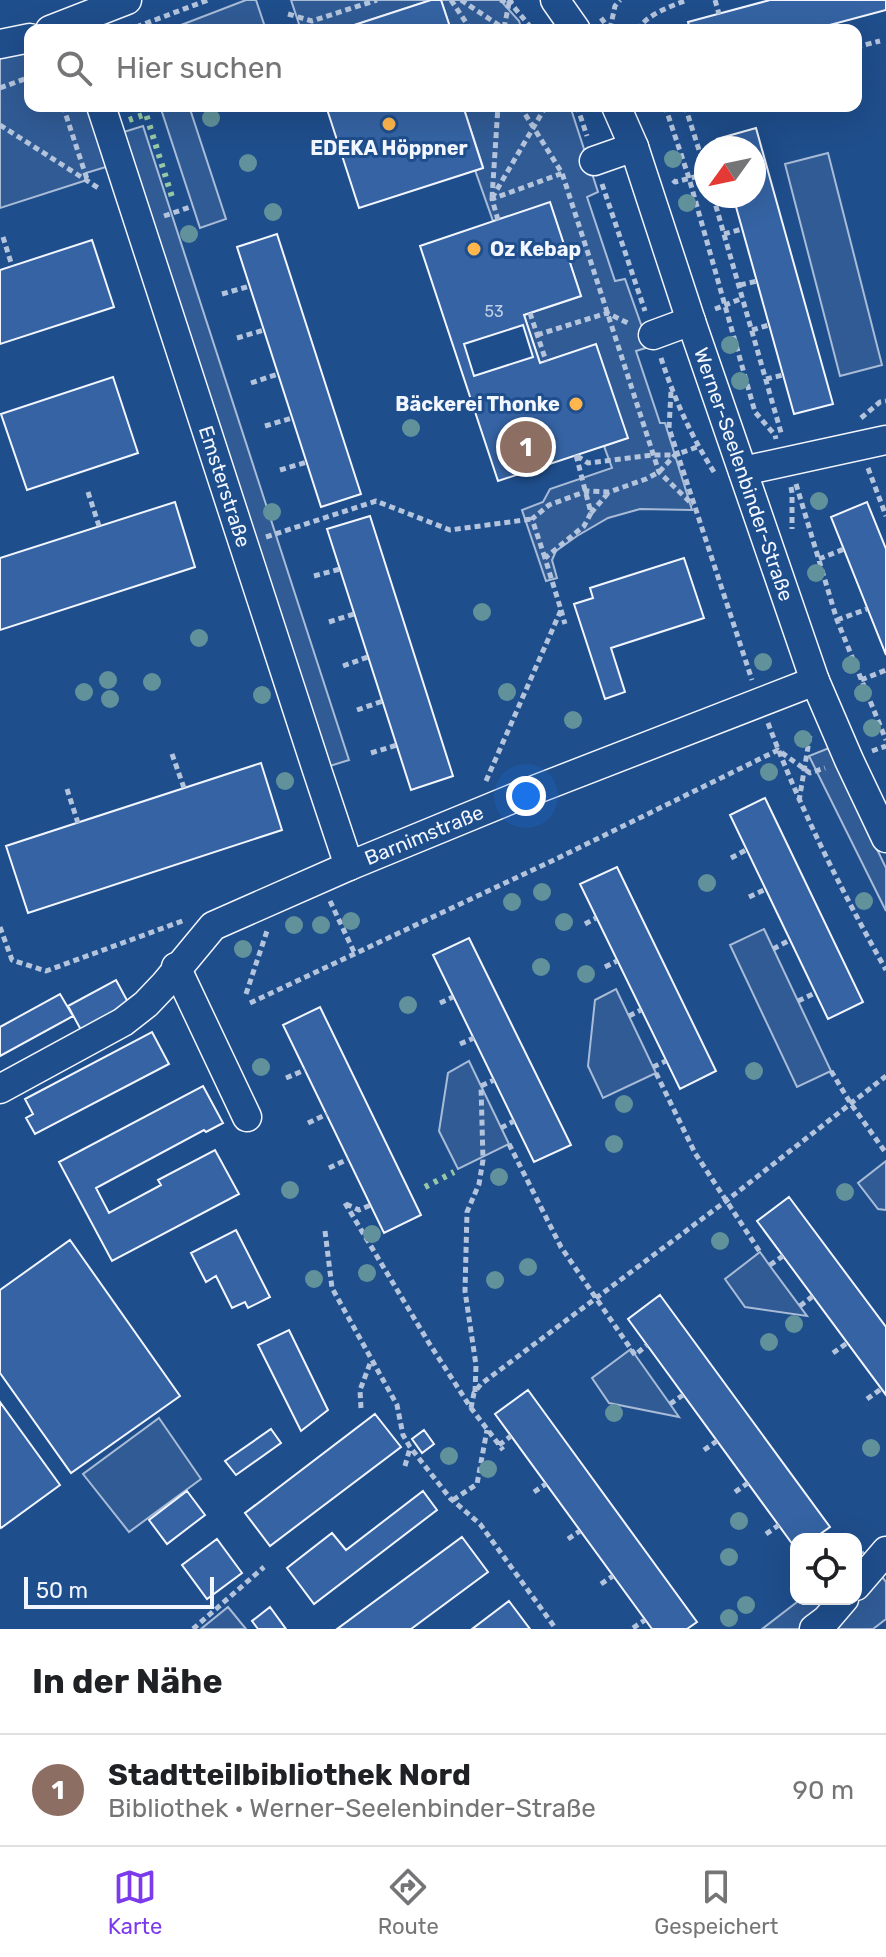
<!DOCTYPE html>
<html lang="de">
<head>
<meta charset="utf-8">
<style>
  body { margin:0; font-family:Rubik,sans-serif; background:#f6f6f6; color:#202124 }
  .controls { position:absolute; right:24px; bottom:24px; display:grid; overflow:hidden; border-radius:16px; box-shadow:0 8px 32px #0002 }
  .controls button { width:72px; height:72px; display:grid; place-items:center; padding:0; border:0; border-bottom:2px solid #e0e0e0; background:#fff; color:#202124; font:40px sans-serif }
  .compass { position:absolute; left:694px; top:136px; width:72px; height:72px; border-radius:50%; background:#fff; box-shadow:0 8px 32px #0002; rotate:237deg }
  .scale { position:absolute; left:24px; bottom:20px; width:190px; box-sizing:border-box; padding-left:8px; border:4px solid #f2f6ff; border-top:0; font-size:22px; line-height:28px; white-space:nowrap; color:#f2f6ff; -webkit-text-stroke:6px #1f4e8c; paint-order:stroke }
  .you { position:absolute; left:526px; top:796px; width:28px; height:28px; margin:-20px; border:6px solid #fff; border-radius:50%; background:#1a73e8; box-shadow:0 0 0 12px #1a73e833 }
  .badge { display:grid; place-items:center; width:52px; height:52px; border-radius:50%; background:#7c3aed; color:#fff; font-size:26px; font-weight:700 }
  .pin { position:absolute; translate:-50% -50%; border:4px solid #fff; box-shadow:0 2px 8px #0006 }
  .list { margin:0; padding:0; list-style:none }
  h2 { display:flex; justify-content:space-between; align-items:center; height:104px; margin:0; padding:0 32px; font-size:34px }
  h2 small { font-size:26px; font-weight:400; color:#757577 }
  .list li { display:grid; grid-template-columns:52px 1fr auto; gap:24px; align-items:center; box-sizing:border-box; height:112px; padding:0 32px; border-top:2px solid #e0e0e0 }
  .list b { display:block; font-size:30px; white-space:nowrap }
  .list p { margin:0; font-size:26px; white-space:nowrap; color:#757577 }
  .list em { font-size:26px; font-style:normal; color:#757577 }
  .icon { flex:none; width:44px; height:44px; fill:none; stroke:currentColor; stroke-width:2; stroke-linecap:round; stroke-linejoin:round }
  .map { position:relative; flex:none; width:886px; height:1629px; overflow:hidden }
  .search { position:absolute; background:#fff; box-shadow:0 8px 32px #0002; left:24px; right:24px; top:24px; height:88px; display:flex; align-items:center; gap:20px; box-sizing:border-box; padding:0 28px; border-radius:16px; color:#757577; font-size:30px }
  .sheet { height:216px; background:#fff }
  nav { display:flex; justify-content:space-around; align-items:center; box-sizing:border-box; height:112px; border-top:2px solid #e0e0e0; background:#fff; font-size:22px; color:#757577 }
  nav a { display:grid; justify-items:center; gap:4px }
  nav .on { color:#7c3aed }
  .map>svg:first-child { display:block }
  .built { fill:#305b95; stroke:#a8bbd7; stroke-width:2 }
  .building { fill:#3563a3; stroke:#f2f6ff; stroke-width:2; fill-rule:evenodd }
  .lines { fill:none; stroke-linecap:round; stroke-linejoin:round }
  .minor-casing { stroke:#f2f6ff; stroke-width:31 }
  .path { stroke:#b3c4dc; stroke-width:5; stroke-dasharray:6 4; stroke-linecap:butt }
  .minor { stroke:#1f4e8c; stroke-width:28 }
  .hedge { stroke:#97c8a6; stroke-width:6; stroke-dasharray:4 6; stroke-linecap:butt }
  .tree { fill:#61919a }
  .poi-dot { fill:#ffb74d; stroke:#1f4e8c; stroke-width:3 }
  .labels { text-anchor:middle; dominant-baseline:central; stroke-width:6; stroke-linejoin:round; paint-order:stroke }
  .number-label { font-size:16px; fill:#c3d1e8 }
  .poi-label { font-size:20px; font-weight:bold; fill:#f2f6ff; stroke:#1f4e8c }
  .street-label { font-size:20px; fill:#f2f6ff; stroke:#1f4e8c }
</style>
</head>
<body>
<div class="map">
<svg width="886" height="1629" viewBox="0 0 886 1629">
  <rect width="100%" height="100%" fill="#1f4e8c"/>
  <path class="built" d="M246,0H256L266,30H168Z
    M291,0H431L339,30H301Z
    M441,0H500L519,21L522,30H451Z
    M30,50V106H101L111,136L143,126L349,760L317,770L119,163L86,173L87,180L0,208V57L16,55Z
    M160,106H189L226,219L200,228Z
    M463,106H570L598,192L587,197L615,281L625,279L649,347L636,351L660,423H665L692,510L640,509L608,518L577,536L556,551L552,560L557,578L546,581L522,510L543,502L550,489L612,468L604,446L627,438L596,345L540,363L524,315L581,296L550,203L493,221L475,170L483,167Z
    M828,153L882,365L840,376L785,164Z
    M829,748L886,868V911L809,756Z
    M764,929L831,1071L797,1087L730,945Z
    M616,989L656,1073L603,1098L588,1066L595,1000Z
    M469,1061L509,1144L458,1169L439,1131L448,1073Z
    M886,1161V1210L878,1209L858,1183Z
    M760,1252L770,1266L807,1316L745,1307L725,1279Z
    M631,1349L670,1404L679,1417L609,1403L592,1378Z
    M159,1418L201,1479L129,1532L83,1474Z
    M863,1552L886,1582V1619L873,1629H762L801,1599H856V1557Z
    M228,1607L246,1629H201L207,1624Z"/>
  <path class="building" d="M431,0H441L451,30H339Z
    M770,0H886V10L811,30H690L688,22Z
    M326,106H463L483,168L359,208Z
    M756,128L833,404L794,414L733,196H754V148H720L717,139Z
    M550,202L581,296L524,315L540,363L596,344L628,438L498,481L420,246ZM523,325L533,357L474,376L464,344Z
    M277,234L361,494L321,507L237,247Z
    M92,240L114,307L0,344V270Z
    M113,377L138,453L27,490L1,414Z
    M175,502L195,567L0,630V558Z
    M867,502L886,549V655L831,517Z
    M370,516L453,776L411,790L327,529Z
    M684,558L704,618L611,648L625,692L605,699L574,604L593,598L590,588Z
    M261,763L282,830L28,913L6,846Z
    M765,798L863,1002L828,1019L730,815Z
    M617,867L716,1071L680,1089L580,884Z
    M469,938L571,1145L534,1162L433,955Z
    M116,980L129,1004L81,1030L68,1006Z
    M60,994L73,1016L0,1056V1027Z
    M320,1007L421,1215L384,1233L283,1025Z
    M152,1032L169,1064L35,1134L26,1118L33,1114L25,1099Z
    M203,1086L223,1123L206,1132L204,1130L96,1188L109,1213L161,1185L158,1180L215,1150L239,1194L112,1261L59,1162Z
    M789,1197L886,1327V1395L757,1221Z
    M236,1230L270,1297L248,1308L245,1302L232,1308L216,1276L206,1282L191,1253Z
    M70,1240L180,1396L71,1473L0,1373V1290Z
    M660,1295L830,1527L813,1539H796V1549L628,1319Z
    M289,1330L328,1410L301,1431L258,1345Z
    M528,1390L697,1622L687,1629H652L495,1414Z
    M0,1402L60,1485L1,1528L0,1526Z
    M375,1414L401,1447L270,1546L245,1513Z
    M271,1429L281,1443L236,1475L225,1461Z
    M424,1430L434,1444L422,1453L412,1439Z
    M187,1491L205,1515L167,1544L149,1520Z
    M423,1491L437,1510L314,1604L287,1568L332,1533L346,1550Z
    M462,1537L488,1572L411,1629H337Z
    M217,1539L242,1573L207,1599L182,1565Z
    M509,1601L530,1629H472Z
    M270,1607L286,1629H258L252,1621Z"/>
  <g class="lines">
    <g class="minor-casing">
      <g id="minor">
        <path d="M555,0L576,30"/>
        <path d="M50,30L127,0"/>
        <path d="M0,44L30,38"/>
        <path id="s1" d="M101,106L317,770L349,866"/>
        <path id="s2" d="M616,106L634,147L691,321L815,681L849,760L886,838"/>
        <path d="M594,161L634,147"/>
        <path d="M653,335L691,321"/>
        <path d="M743,471L886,440"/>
        <path d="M176,967L247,1117"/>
        <path id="s3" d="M0,1089L123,1022L146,1004L165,984L213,926L349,866L524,794L815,681"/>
        <path d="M856,1586L886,1551"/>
        <path d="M814,1629L826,1620L844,1599"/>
      </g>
    </g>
    <path class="path" d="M451,0L471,30
      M461,0L506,30
      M500,0L509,2L513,0
      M508,0L533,30
      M715,0L719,14
      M288,14L312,21L377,0
      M601,18L610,30
      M136,27L208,0
      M504,28L509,3
      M610,29L615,6L620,0
      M637,30C648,14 669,7 687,0
      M856,47L880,41
      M0,88L30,77
      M63,106L87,179
      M520,106L562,173L659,472L693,505
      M577,106L587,136
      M665,106L689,178L755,412L775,435L776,439
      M685,106L706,172
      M0,125L100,189
      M673,180L675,182L706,174
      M602,184L645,311
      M713,196L782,436
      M492,198L546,106
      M492,198L498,106
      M164,216L193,206
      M498,220L492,199L563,173
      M724,234L742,229
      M3,237L12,266
      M740,285L757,281
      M222,294L250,286
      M715,309L743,298
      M530,313L546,361
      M752,330L769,325
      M537,335L607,313L630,324
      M237,338L264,330
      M661,358C674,398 691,436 714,472
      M766,379L783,375
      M251,383L278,374
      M671,392L669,428L752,680
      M861,418L880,402L886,401
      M265,426L292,418
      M577,456L588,463L653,455H675
      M868,468L886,516
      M280,470L307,462
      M796,484L837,620L886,740
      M791,487L792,493V529
      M88,492L99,526
      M591,513L608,493
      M266,537L376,501L450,530L532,519
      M545,558L532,519L549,505L587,491L609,492L646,479L659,472L675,455L700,446
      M819,559L844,549
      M314,576L340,569
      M561,610L565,624
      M837,620L867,609
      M329,622L354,614
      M343,666L368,657
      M861,680L886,670
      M357,710L383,701
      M768,723C800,808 841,890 886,970
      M872,751L886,746
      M371,753L397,745
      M172,754L184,788
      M486,781L561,610L545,558L584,526L591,513L576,455
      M67,789L78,823
      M799,801L810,735
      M731,858L746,850
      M749,897L766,889
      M330,901L355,954
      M585,924L596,918
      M0,927L12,960L46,971L185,920
      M773,949L790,940
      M605,967L617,961
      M246,994L267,931
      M798,1001L815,993
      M250,1003L554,860L778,750L810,773L825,768
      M440,1003L453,997
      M629,1016L641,1010
      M460,1044L474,1038
      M653,1067L666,1061
      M831,1071L851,1104L886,1153
      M656,1073L695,1153L760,1252
      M286,1078L305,1070
      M308,1123L327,1114
      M501,1128L514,1121
      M509,1144L561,1247L635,1355L647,1345
      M329,1168L348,1159
      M345,1203L429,1343L471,1408L503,1450
      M346,1204L359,1210L371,1205
      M325,1231L332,1288L397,1405L403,1435L410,1447L450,1498L480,1524L556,1629
      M770,1265L783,1256
      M800,1306L813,1296
      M833,1353L847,1343
      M475,1392L476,1365L465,1291L467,1212L479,1184L483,1160L481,1086L494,1080
      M867,1399L881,1389
      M670,1404L683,1395
      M361,1408L360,1390L371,1361
      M471,1408L474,1393L481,1384L726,1201L886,1076
      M499,1445L511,1436
      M704,1450L717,1441
      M405,1466L410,1448
      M534,1492L546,1484
      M735,1492L748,1483
      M453,1500L477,1484L487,1430
      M766,1534L779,1525
      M568,1539L580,1531
      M601,1584L613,1576
      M633,1628L645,1620
      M193,1629L264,1567"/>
    <use href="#minor" class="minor"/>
    <path class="hedge" d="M129,120L146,114L172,197
      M425,1187L454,1172"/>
  </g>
  <g class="tree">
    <circle cx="211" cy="118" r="9"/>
    <circle cx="673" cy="159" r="9"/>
    <circle cx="248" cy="163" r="9"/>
    <circle cx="687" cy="203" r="9"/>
    <circle cx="273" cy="212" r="9"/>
    <circle cx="189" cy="234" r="9"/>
    <circle cx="730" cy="345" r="9"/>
    <circle cx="740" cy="381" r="9"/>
    <circle cx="411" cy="428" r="9"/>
    <circle cx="819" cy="501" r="9"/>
    <circle cx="272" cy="512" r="9"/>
    <circle cx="816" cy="573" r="9"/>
    <circle cx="482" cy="612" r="9"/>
    <circle cx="199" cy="638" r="9"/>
    <circle cx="763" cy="662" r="9"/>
    <circle cx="851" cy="665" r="9"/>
    <circle cx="108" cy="680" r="9"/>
    <circle cx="152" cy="682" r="9"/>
    <circle cx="84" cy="692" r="9"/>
    <circle cx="507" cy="692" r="9"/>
    <circle cx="863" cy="693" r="9"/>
    <circle cx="262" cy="695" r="9"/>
    <circle cx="110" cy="699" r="9"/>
    <circle cx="573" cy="720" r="9"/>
    <circle cx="872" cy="728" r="9"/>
    <circle cx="803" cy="739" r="9"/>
    <circle cx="769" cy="772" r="9"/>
    <circle cx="285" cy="781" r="9"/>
    <circle cx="707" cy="883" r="9"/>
    <circle cx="542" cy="892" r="9"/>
    <circle cx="864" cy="901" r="9"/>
    <circle cx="512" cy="902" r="9"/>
    <circle cx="351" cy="921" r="9"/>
    <circle cx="564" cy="922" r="9"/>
    <circle cx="294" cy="925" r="9"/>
    <circle cx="321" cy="925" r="9"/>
    <circle cx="243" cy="949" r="9"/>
    <circle cx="541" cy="967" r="9"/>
    <circle cx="586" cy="974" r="9"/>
    <circle cx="408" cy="1005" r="9"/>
    <circle cx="261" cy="1067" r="9"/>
    <circle cx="754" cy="1071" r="9"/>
    <circle cx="624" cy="1104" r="9"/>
    <circle cx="614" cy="1144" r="9"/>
    <circle cx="499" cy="1177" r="9"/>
    <circle cx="290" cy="1190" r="9"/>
    <circle cx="845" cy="1192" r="9"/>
    <circle cx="372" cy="1234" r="9"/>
    <circle cx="720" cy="1241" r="9"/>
    <circle cx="528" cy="1267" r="9"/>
    <circle cx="367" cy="1273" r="9"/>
    <circle cx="314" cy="1279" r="9"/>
    <circle cx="495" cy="1280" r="9"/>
    <circle cx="794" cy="1324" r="9"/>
    <circle cx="769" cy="1342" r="9"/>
    <circle cx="614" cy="1413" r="9"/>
    <circle cx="871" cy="1448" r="9"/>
    <circle cx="449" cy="1456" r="9"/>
    <circle cx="488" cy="1469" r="9"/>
    <circle cx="739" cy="1521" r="9"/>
    <circle cx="729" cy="1557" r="9"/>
    <circle cx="746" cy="1605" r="9"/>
    <circle cx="729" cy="1618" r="9"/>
  </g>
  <g class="poi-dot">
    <circle cx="389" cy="124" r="8"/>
    <circle cx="474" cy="249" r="8"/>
    <circle cx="576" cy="404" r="8"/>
  </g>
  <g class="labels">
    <g class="number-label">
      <text x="494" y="311">53</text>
    </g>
    <g class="poi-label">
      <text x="389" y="148">EDEKA Höppner</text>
      <text x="490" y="249" text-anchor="start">Oz Kebap</text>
      <text x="560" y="404" text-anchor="end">Bäckerei Thonke</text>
    </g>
    <g class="street-label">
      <text stroke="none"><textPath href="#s2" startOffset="390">Werner-Seelenbinder-Straße</textPath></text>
      <text stroke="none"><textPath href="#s1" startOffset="400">Emsterstraße</textPath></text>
      <text stroke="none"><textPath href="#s3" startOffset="502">Barnimstraße</textPath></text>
    </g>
  </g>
</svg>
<div class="controls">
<button><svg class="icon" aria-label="locate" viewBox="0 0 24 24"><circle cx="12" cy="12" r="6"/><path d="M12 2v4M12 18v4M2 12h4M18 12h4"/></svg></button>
</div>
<svg class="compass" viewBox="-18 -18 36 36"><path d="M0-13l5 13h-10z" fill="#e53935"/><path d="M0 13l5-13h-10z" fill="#757577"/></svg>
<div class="scale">50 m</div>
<div class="you"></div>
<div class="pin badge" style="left:526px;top:447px;background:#8d6e63">1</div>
<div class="search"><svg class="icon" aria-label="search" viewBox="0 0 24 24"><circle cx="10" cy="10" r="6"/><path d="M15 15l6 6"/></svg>Hier suchen</div>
</div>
<section class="sheet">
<h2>In der Nähe<small></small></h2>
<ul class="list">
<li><span class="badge" style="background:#8d6e63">1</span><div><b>Stadtteilbibliothek Nord</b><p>Bibliothek · Werner-Seelenbinder-Straße</p></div><em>90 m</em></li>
</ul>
</section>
<nav>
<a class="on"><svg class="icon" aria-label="map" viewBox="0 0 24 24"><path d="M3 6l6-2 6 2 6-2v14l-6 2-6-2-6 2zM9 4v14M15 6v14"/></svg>Karte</a>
<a><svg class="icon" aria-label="directions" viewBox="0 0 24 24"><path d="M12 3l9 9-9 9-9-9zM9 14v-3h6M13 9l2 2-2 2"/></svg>Route</a>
<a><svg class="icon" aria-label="saved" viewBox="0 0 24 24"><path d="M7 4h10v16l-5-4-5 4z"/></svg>Gespeichert</a>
</nav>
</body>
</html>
